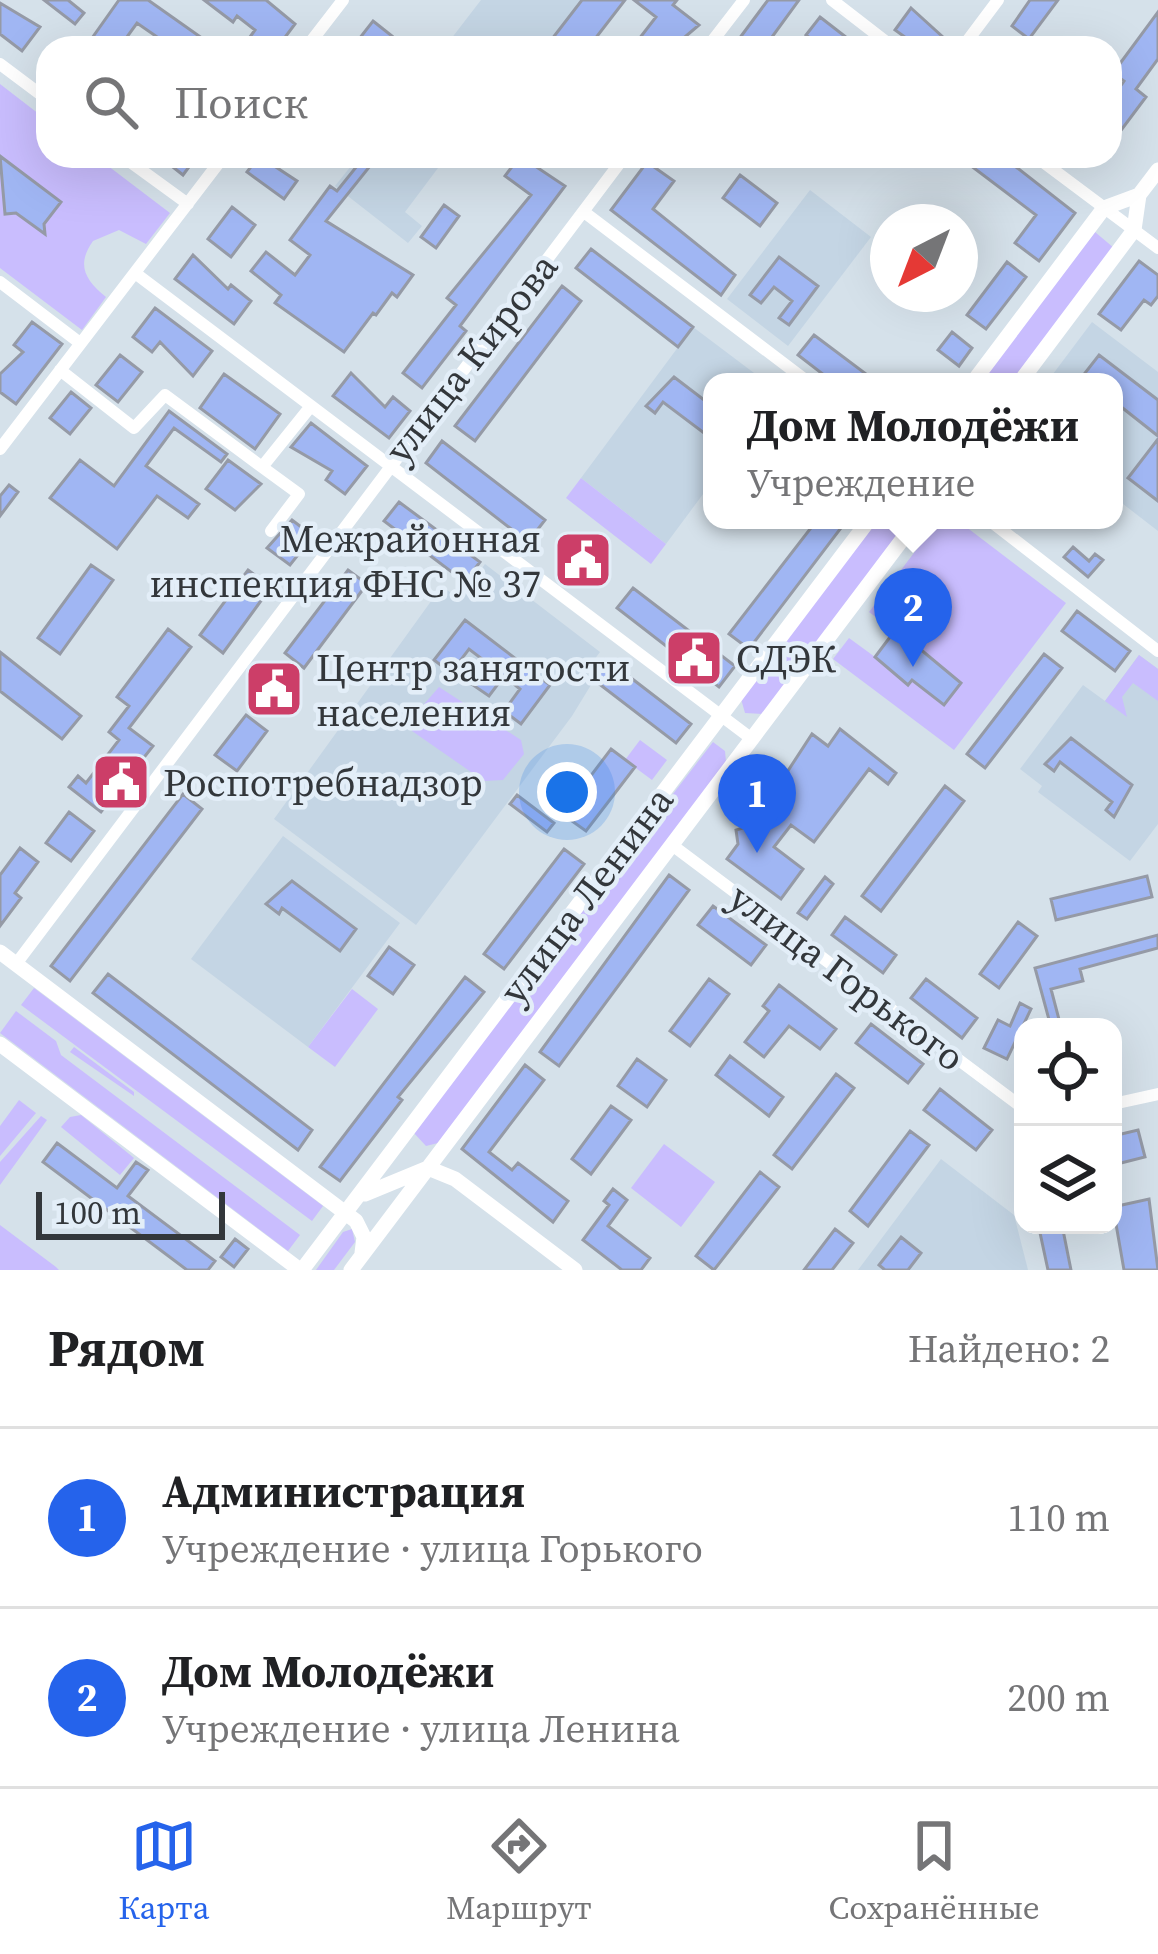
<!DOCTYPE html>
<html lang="ru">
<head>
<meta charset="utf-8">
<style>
  body { margin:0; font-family:"Source Serif 4",serif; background:#f2f2f2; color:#202124 }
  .controls { position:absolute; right:36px; bottom:36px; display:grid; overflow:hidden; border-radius:24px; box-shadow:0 12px 48px #0002 }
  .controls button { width:108px; height:108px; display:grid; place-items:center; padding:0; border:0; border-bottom:3px solid #e0e0e0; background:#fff; color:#202124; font:60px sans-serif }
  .compass { position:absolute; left:870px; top:204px; width:108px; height:108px; border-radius:50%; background:#fff; box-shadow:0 12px 48px #0002; rotate:222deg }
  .scale { position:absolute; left:36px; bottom:30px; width:189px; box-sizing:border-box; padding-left:12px; border:6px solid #33373b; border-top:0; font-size:33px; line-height:42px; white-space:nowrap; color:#33373b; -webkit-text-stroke:9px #e3eef8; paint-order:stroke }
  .you { position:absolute; left:567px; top:792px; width:42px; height:42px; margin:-30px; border:9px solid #fff; border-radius:50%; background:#1a73e8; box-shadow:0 0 0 18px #1a73e833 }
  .badge { display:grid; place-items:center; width:78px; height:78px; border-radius:50%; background:#2563eb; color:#fff; font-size:39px; font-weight:700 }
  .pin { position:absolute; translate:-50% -99px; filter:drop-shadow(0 3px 6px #0008) }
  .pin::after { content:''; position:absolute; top:63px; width:42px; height:36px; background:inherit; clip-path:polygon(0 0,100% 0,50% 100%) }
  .popup { position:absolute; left:703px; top:373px; width:420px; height:156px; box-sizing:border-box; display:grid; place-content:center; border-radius:24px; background:#fff; filter:drop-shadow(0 3px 9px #0005); font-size:39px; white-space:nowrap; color:#757577 }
  .popup b { font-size:45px; color:#202124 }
  .popup::after { content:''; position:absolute; left:50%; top:100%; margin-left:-24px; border:24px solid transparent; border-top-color:#fff }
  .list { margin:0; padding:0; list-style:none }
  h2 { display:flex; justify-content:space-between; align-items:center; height:156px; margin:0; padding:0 48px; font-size:51px }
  h2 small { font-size:39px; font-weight:400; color:#757577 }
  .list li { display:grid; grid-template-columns:78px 1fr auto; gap:36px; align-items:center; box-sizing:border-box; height:180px; padding:0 48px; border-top:3px solid #e0e0e0 }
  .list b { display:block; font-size:45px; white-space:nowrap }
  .list p { margin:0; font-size:39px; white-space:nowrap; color:#757577 }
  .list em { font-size:39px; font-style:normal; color:#757577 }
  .icon { flex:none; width:66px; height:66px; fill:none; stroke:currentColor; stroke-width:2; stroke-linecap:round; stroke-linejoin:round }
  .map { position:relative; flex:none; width:1158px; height:1270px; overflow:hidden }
  .search { position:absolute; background:#fff; box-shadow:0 12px 48px #0002; left:36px; right:36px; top:36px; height:132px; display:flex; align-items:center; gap:30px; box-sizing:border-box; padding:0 42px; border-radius:36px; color:#757577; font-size:45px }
  .sheet { height:516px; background:#fff }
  nav { display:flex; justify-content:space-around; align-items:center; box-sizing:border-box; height:168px; border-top:3px solid #e0e0e0; background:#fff; font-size:33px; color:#757577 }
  nav a { display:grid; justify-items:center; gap:6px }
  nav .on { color:#2563eb }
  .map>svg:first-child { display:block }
  .built { fill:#c4d5e4 }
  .green { fill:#c9bdfe }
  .building { fill:#a0b6f3; stroke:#959aa6; stroke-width:3 }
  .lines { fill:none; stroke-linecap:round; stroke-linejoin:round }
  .minor { stroke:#fff; stroke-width:12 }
  .major { stroke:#fff; stroke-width:15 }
  .labels { text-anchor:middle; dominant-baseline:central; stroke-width:9; stroke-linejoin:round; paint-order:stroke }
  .street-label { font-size:39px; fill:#33373b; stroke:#e3eef8 }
  .poi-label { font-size:39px; fill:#33373b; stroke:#e3eef8; text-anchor:start }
</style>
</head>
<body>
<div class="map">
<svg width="1158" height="1270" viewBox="0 0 1158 1270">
  <rect width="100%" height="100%" fill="#d5e1ea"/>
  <path class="built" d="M481,0H599L562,48H444Z
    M359,156H447L405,212L422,226L408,243L335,186Z
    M810,190L871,237L788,346L727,299Z
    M1092,322L1158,372V531L1114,497V382H1047Z
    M693,327L766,382H712V482L666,544L581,478Z
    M485,564L600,652L585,672L594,680L572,716L416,925L274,819L442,586L459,599Z
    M1139,655L1158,669V824L1130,861L1038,792L1042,786L1020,769L1083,685L1105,701Z
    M283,836L400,923L308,1047L191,959Z
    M941,1159L1014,1215L1028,1270H858Z"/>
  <path class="green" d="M0,84L48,121V156H95L170,213L146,244L119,230L93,241C76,265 85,280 106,297L82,330L0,268Z
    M1095,232L1114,248L1011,382H981Z
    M581,478L666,544L651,564L566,498Z
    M876,520H908L763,714L745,713L741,699Z
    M939,520H957L1066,603L954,750L833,659L849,638L875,657L894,631L869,612Z
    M1139,655L1158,669V701L1133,683L1122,697L1127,717L1105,701Z
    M439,687L521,740L524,754L503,780L484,781L412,731V718Z
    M640,740L667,760L652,780L625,760Z
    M713,742L725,751L726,762L438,1143L426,1146L413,1132Z
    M34,988L323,1206L312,1221L21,1005Z
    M352,989L378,1009L335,1067L308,1047Z
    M16,1011L56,1041L61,1055L300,1235L288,1251L0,1033Z
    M74,1047L134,1092V1096L70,1052Z
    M19,1100L36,1113L0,1156V1126Z
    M81,1115L134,1158L120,1175L61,1127L70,1117Z
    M41,1116L47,1120L0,1185V1162Z
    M664,1144L715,1182L681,1227L631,1188Z
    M0,1225L56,1267L59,1270H0Z
    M352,1229L355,1242L334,1270H316L343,1232Z"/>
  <path class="building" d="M44,0H68L84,13L75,24Z
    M119,0H148L216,48H173L137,23L119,48H85Z
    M204,0H266L295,24L277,48H242L255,30L237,16L233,22Z
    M582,0H625L588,48H545Z
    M634,0H677L673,5L699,25L672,48H632L656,17Z
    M768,0H799L764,48H743L736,43Z
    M1030,0H1058L1029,39L1012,26Z
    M0,3L40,27L22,51L0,34Z
    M911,8L945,39L938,48H920L895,30Z
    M1158,12V59L1136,89L1146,97L1110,145V101L1124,81L1113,73Z
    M820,17L860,48H823L806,35Z
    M373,21L392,36L383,48H352Z
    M0,156L61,202L44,224L45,234L16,213L5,214Z
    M159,156H197L183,175Z
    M259,156L297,181L284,199L247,172Z
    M365,156H378L326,221L413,275L397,297L392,293L376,315L373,313L344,352L275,303L281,295L251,271L266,252L295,275L310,255L290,240L330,186L337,191Z
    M520,156L565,186L460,326L466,331L422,388L403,373L456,305L447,298L531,195L505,176Z
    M958,156H1002L1075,213L1039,261L1015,243L1036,215Z
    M647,162L674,181L653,209L735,275L721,295L611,210Z
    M740,175L777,203L760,226L723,198Z
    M444,205L459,216L436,248L421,237Z
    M232,207L255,225L231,257L208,239Z
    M591,249L693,327L678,347L576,268Z
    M193,255L228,289L231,285L251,301L234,324L175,279Z
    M779,257L818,286L789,325L779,318L792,301L774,287L761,303L750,295Z
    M1139,261L1158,275V296L1151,305L1144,300L1121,330L1099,314Z
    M1007,262L1026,277L986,329L967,315Z
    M562,286L581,301L475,441L455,426Z
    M155,308L212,351L193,376L160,342L152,352L133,337Z
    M32,322L62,344L16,404L0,392V374L23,352L14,345Z
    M952,332L972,348L959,366L938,350Z
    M814,335L866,374L860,382H833L798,355Z
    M120,355L142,372L118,402L96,385Z
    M1099,355L1158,400V436L1120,406L1114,414V382H1078Z
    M351,373L385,407L393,397L410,411L389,438L333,396Z
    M224,374L280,414L255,449L200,408Z
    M674,377L712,406V439L663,402L655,413L646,406Z
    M71,392L91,408L70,434L50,418Z
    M169,411L227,454L221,462L174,428L146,466L199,504L188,518L157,496L117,549L50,498L80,460L114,486Z
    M311,423L367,466L345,494L326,480L332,471L291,447Z
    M1158,439V501L1128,478Z
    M442,441L545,520L528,542L426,463Z
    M228,460L261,484L235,510L206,489Z
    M9,485L18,492L0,516V496Z
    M399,502L480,562L465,582L384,521Z
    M292,520L313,536L290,565L267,548Z
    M817,520H847L749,649L729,634Z
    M573,536L609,564L593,585L557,556Z
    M1073,547L1089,561L1095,554L1103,560L1088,577L1064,557Z
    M91,565L113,580L60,654L38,638Z
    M248,570L271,587L223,653L200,635Z
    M348,570L367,584L304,668L285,653Z
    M633,588L735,666L719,687L617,608Z
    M1077,611L1130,651L1115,671L1062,631Z
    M465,620L550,685L521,724L504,711L520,689L504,676L489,696L470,683L486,662L469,649L451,673L434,660Z
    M168,629L191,647L129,728L153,746L101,812L69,787L78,776L86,783L119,740L109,732L129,706L117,697Z
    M896,629L961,683L944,705L912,680L908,685L875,657Z
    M0,652L81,716L62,739L0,691Z
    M1044,654L1062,668L985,768L967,754Z
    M609,661L691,724L676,743L594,680Z
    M273,673L292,687L277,706L258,692Z
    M246,715L267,731L237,771L215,755Z
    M840,729L896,773L888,784L869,769L814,842L791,825L774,847L803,869L781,899L727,859L738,844L736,830L743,828L778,786L812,734L828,746Z
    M1071,738L1132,785L1114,817L1106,810L1112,802L1060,762L1054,771L1045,764Z
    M611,749L635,767L586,831L562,814Z
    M945,786L964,801L881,911L862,896Z
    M183,794L202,809L70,981L51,966Z
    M517,795L554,823L547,832L510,804Z
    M69,812L94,831L71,861L46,843Z
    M20,848L38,862L15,893L21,898L0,926V875Z
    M564,849L584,864L504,969L484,954Z
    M669,875L689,890L559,1066L540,1052Z
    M1147,876L1152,897L1056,920L1051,899Z
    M825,877L833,884L807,919L798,913Z
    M292,881L356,929L340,951L282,908L279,914L266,904Z
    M713,906L766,945L751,965L698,925Z
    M845,917L896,955L883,973L832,935Z
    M1018,922L1037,936L999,988L980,974Z
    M1158,935V948L1080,969L1083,981L1051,989L1061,1027H1051L1035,968Z
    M389,947L414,965L393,994L368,976Z
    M108,974L312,1130L298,1150L93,993Z
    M465,977L484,992L398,1097L402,1100L340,1181L320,1167Z
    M709,979L729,994L690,1046L670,1031Z
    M926,979L977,1018L962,1038L911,998Z
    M779,985L836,1029L820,1049L789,1026L764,1057L745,1042L769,1011L763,1006Z
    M1020,1003L1031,1009L1007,1059L984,1048L998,1020L1010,1026Z
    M871,1024L923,1064L908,1083L856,1043Z
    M730,1056L783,1097L769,1116L716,1075Z
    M637,1059L666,1080L647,1107L618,1086Z
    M525,1065L544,1080L489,1152L512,1170L518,1163L568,1201L553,1222L462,1149Z
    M836,1074L854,1088L792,1169L774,1155Z
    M940,1089L992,1130L976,1150L924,1110Z
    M611,1106L631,1120L591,1174L572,1159Z
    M1138,1130L1145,1157L1113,1165V1136Z
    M910,1131L929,1145L868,1226L850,1211Z
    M57,1143L117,1188L136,1162L148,1170L128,1196L215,1261L208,1270H187L43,1162Z
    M760,1172L779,1187L714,1270L696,1256Z
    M613,1189L627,1200L608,1226L650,1258L641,1270H622L583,1240L609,1205L604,1201Z
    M1149,1199L1158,1270H1124L1113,1207Z
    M1062,1225L1071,1270H1048L1039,1228Z
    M835,1229L853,1243L832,1270H804Z
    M901,1237L921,1253L908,1270H885L879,1265Z
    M235,1239L248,1249L234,1267L221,1257Z"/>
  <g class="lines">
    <path class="minor" d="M832,0L894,48
      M306,48L343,0
      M707,48L744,0
      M962,48L998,0
      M0,64L48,100
      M122,156L188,204
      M1035,156L1158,248
      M584,212L808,382
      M135,273L752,739
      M0,282L80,343
      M60,370L134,428L165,395L262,467L311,406
      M0,449L224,156
      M262,467L299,494L271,531
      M989,520L1158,651
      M672,845L1023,1108
      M16,964L625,156
      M1113,1104L1158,1094"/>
    <path class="major" d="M973,382L1104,208L1139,195L1158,170
      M1020,382L1134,230L1139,195
      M0,952L356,1221L364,1237L362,1253
      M0,1044L300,1270
      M365,1194L428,1168L455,1179L575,1270
      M302,1270L869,520
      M351,1270L917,520"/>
  </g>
  <defs>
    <g id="civic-square" transform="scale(3)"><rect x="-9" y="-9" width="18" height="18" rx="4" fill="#cc3e68" stroke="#e3eef8"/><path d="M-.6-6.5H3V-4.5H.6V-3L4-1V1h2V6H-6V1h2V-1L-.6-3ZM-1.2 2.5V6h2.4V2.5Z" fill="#fff"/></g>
  </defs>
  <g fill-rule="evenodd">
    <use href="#civic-square" x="583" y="560"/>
    <use href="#civic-square" x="694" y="658"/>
    <use href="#civic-square" x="274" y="689"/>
    <use href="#civic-square" x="121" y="782"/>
  </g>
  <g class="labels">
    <g class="street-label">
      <text transform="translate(471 358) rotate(-52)">улица Кирова</text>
      <text transform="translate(586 895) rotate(-53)">улица Ленина</text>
      <text transform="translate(847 977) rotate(37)">улица Горького</text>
    </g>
    <g class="poi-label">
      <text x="541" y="538" text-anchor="end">Межрайонная<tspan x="541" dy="45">инспекция ФНС № 37</tspan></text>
      <text x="736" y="658">СДЭК</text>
      <text x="316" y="667">Центр занятости<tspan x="316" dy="45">населения</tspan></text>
      <text x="163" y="782">Роспотребнадзор</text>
    </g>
  </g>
</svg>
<div class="controls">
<button><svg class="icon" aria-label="locate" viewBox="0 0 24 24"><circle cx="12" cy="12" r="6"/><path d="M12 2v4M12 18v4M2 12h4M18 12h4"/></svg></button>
<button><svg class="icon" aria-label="layers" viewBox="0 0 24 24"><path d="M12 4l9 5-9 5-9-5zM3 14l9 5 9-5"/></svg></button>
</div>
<svg class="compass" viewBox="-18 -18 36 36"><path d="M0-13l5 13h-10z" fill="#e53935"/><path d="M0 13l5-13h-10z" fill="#757577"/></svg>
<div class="scale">100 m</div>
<div class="you"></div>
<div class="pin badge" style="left:757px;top:853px">1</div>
<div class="pin badge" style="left:913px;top:667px">2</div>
<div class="popup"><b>Дом Молодёжи</b>Учреждение</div>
<div class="search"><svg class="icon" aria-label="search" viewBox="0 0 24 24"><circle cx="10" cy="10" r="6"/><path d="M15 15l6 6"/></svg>Поиск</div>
</div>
<section class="sheet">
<h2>Рядом<small>Найдено: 2</small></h2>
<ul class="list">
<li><span class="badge">1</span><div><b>Администрация</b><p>Учреждение · улица Горького</p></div><em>110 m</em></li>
<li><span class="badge">2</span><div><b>Дом Молодёжи</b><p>Учреждение · улица Ленина</p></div><em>200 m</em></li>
</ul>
</section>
<nav>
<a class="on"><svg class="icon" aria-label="map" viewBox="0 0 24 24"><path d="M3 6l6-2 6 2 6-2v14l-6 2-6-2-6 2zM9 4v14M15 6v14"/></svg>Карта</a>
<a><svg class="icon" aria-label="directions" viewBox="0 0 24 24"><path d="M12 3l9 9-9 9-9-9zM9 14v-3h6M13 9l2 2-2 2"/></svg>Маршрут</a>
<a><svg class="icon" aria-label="saved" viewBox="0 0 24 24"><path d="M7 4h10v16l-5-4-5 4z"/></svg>Сохранённые</a>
</nav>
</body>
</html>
